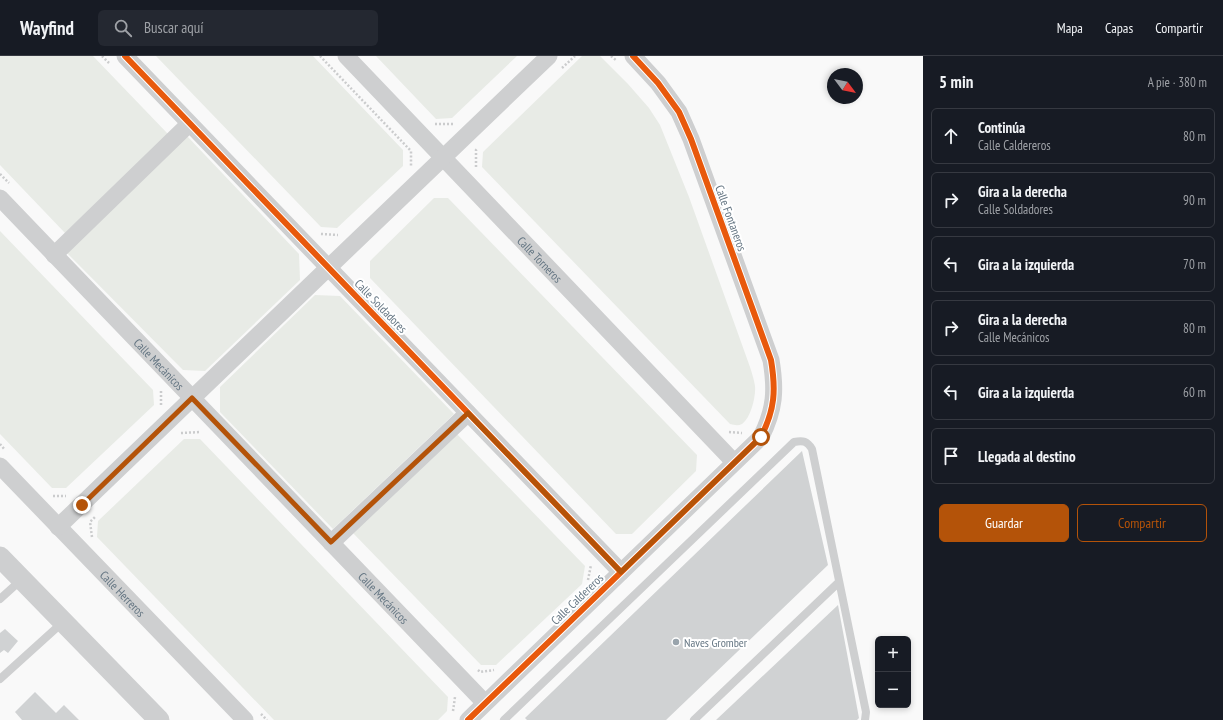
<!DOCTYPE html>
<html lang="es">
<head>
<meta charset="utf-8">
<style>
  body { margin:0; font-family:"PT Sans Narrow",sans-serif; background:#242831; color:#f1f3f6 }
  .controls { position:absolute; right:12px; bottom:12px; display:grid; overflow:hidden; border-radius:6px; box-shadow:0 2px 6px #0003 }
  .controls button { width:36px; height:36px; display:grid; place-items:center; padding:0; border:0; border-bottom:1px solid #363941; background:#171b24; color:#f1f3f6; font:20px sans-serif }
  .compass { position:absolute; left:827px; top:12px; width:36px; height:36px; border-radius:50%; background:#171b24; box-shadow:0 2px 6px #0003; rotate:122deg }
  .stop { position:absolute; width:12px; height:12px; margin:-9px; border:3px solid #b45309; border-radius:50%; background:#fff }
  .stop.end { background:#b45309; border-color:#fff; box-shadow:0 1px 4px #0008 }
  .list { margin:0; padding:0; list-style:none }
  h2 { display:flex; justify-content:space-between; align-items:center; height:52px; margin:0; padding:0 16px; font-size:17px }
  h2 small { font-size:13px; font-weight:400; color:#9ea1a6 }
  .list li { display:grid; grid-template-columns:26px 1fr auto; gap:12px; align-items:center; box-sizing:border-box; height:56px; margin:0 8px 8px; padding:0 8px; border:1px solid #363941; border-radius:6px }
  .list b { display:block; font-size:15px; white-space:nowrap }
  .list p { margin:0; font-size:13px; white-space:nowrap; color:#9ea1a6 }
  .list em { font-size:13px; font-style:normal; color:#9ea1a6 }
  .actions { display:flex; gap:8px; padding:12px 16px }
  .actions a { flex:1; padding:9px 0; border:1px solid #b45309; border-radius:6px; text-align:center; font-size:14px; color:#b45309 }
  .actions .main { background:#b45309; color:#fff }
  .icon { flex:none; width:22px; height:22px; fill:none; stroke:currentColor; stroke-width:2; stroke-linecap:round; stroke-linejoin:round }
  .map { position:relative; flex:none; width:923px; height:664px; overflow:hidden }
  header { display:flex; align-items:center; gap:24px; box-sizing:border-box; height:56px; padding:0 20px; background:#171b24; border-bottom:1px solid #363941 }
  header strong { font-size:19px }
  nav { display:flex; gap:22px; margin-inline-start:auto; font-size:14px }
  .search { width:280px; height:36px; background:#242831; display:flex; align-items:center; gap:10px; box-sizing:border-box; padding:0 14px; border-radius:6px; color:#9ea1a6; font-size:15px }
  main { display:flex }
  aside { flex:1; background:#171b24 }
  .map>svg:first-child { display:block }
  .green { fill:#e8ebe6 }
  .building { fill:#d0d2d3 }
  .lines { fill:none; stroke-linecap:round; stroke-linejoin:round }
  .path { stroke:#cbcccd; stroke-width:2.5; stroke-dasharray:2 2; stroke-linecap:butt }
  .service { stroke:#cecfd0; stroke-width:8 }
  .minor { stroke:#cecfd0; stroke-width:17 }
  .tertiary { stroke:#cecfd0; stroke-width:21 }
  .cycleway-casing { stroke:#fff; stroke-width:8 }
  .cycleway { stroke:#e8590c; stroke-width:6 }
  .route { stroke:#b45309; stroke-width:5 }
  .poi-dot { fill:#99a4ac; stroke:#fff; stroke-width:1.5 }
  .labels { text-anchor:middle; dominant-baseline:central; stroke-width:4; stroke-linejoin:round; paint-order:stroke }
  .street-label { font-size:12px; fill:#657683; stroke:#fff }
  .poi-label { font-size:12px; fill:#657683; stroke:#fff; text-anchor:start }
</style>
</head>
<body>
<header>
<strong>Wayfind</strong>
<div class="search"><svg class="icon" aria-label="search" viewBox="0 0 24 24"><circle cx="10" cy="10" r="6"/><path d="M15 15l6 6"/></svg>Buscar aquí</div>
<nav><a>Mapa</a><a>Capas</a><a>Compartir</a></nav>
</header>
<main>
<div class="map">
<svg width="923" height="664" viewBox="0 0 923 664">
  <rect width="100%" height="100%" fill="#f9f9f9"/>
  <path class="green" d="M0,0H93L168,78L65,177L0,109Z
    M156,0H313L403,94V110L337,172L321,171Z
    M376,0H517L452,62L436,63Z
    M582,0H600L628,28L649,52L660,69L689,141L750,311C752,317 754,324 755,330C756,340 751,362 742,368C738,370 734,369 730,368L482,111L483,96Z
    M187,80L299,198L300,224L205,315L183,314L66,196Z
    M434,142H448L697,399L696,415L632,478H616L370,222V205Z
    M0,175L153,334L154,349L66,432H52L0,378Z
    M315,239L340,240L454,358L333,473L220,356V331Z
    M456,377L585,510L582,528L496,609H481L352,476Z
    M184,383H200L448,641L447,655L438,664H274L97,481L98,465Z"/>
  <path class="building" d="M802,395L828,509L666,664H527L525,662Z
    M838,549L859,662L857,664H716Z
    M5,573L18,585L8,597L4,594L0,597V577Z
    M35,636L56,657L64,649L79,664H22L15,656Z"/>
  <g class="lines">
    <path class="path" d="M102,0L109,7
      M320,0L411,95V110
      M611,0L617,5
      M562,12L575,0
      M435,68H454
      M476,111V94L477,93
      M0,118L9,127
      M321,178L338,179
      M161,349V334
      M729,376L742,377
      M181,377L201,376
      M0,388L5,394
      M53,440H66
      M92,481L90,466L96,460
      M588,524L591,509
      M478,614L480,616L494,614
      M453,655L455,641
      M261,658L267,664"/>
    <path class="service" d="M0,543L21,524
      M0,623L63,566
      M504,664L794,386C803,384 807,385 812,393L866,656L865,664
      M694,664L839,526"/>
    <g class="minor">
      <path d="M125,0L621,516"/>
      <path id="s1" d="M346,0L734,406"/>
      <path id="s2" d="M0,142L485,647"/>
      <path d="M54,199L189,68"/>
      <path id="s3" d="M0,410L245,664"/>
      <path d="M58,471L549,0"/>
      <path d="M331,487L468,357"/>
      <path d="M468,664L761,381C775,353 776,334 771,304L691,83L679,56L658,27L633,0"/>
    </g>
    <path class="tertiary" d="M0,501L159,664"/>
    <g class="cycleway-casing">
      <path id="cycleway" d="M125,0L621,516
        M468,664L761,381C775,353 776,334 771,304L691,83L679,56L658,27L633,0"/>
    </g>
    <use href="#cycleway" class="cycleway"/>
  </g>
  <g class="lines">
    <path class="route" d="M82,449L192,342L331,486L468,357L621,516L761,381"/>
  </g>
  <circle class="poi-dot" cx="676" cy="586" r="4"/>
  <g class="labels">
    <g class="street-label">
      <text transform="translate(731 162) rotate(70)">Calle Fontaneros</text>
      <text stroke="none"><textPath href="#s1" startOffset="281">Calle Torneros</textPath></text>
      <text transform="translate(381 250) rotate(46)">Calle Soldadores</text>
      <text stroke="none"><textPath href="#s2" startOffset="230">Calle Mecánicos</textPath></text>
      <text stroke="none"><textPath href="#s3" startOffset="177">Calle Herreros</textPath></text>
      <text stroke="none"><textPath href="#s2" startOffset="554">Calle Mecánicos</textPath></text>
      <text transform="translate(577 543) rotate(-44)">Calle Caldereros</text>
    </g>
    <g class="poi-label">
      <text x="684" y="586">Naves Gromber</text>
    </g>
  </g>
</svg>
<div class="controls">
<button>+</button>
<button>−</button>
</div>
<svg class="compass" viewBox="-18 -18 36 36"><path d="M0-13l5 13h-10z" fill="#e53935"/><path d="M0 13l5-13h-10z" fill="#9ea1a6"/></svg>
<div class="stop" style="left:761px;top:381px"></div>
<div class="stop end" style="left:82px;top:449px"></div>
</div>
<aside>
<h2>5 min<small>A pie · 380 m</small></h2>
<ul class="list">
<li><svg class="icon" aria-label="ahead" viewBox="0 0 24 24"><path d="M12 20V5M6 11l6-6 6 6"/></svg><div><b>Continúa</b><p>Calle Caldereros</p></div><em>80 m</em></li>
<li><svg class="icon" aria-label="right" viewBox="0 0 24 24"><path d="M7 20v-9h11M14 6l5 5-5 5"/></svg><div><b>Gira a la derecha</b><p>Calle Soldadores</p></div><em>90 m</em></li>
<li><svg class="icon" aria-label="left" viewBox="0 0 24 24"><path d="M17 20v-9H6M10 6l-5 5 5 5"/></svg><div><b>Gira a la izquierda</b></div><em>70 m</em></li>
<li><svg class="icon" aria-label="right" viewBox="0 0 24 24"><path d="M7 20v-9h11M14 6l5 5-5 5"/></svg><div><b>Gira a la derecha</b><p>Calle Mecánicos</p></div><em>80 m</em></li>
<li><svg class="icon" aria-label="left" viewBox="0 0 24 24"><path d="M17 20v-9H6M10 6l-5 5 5 5"/></svg><div><b>Gira a la izquierda</b></div><em>60 m</em></li>
<li><svg class="icon" aria-label="arrive" viewBox="0 0 24 24"><path d="M6 21V4h12l-3 4 3 4H6"/></svg><div><b>Llegada al destino</b></div></li>
</ul>
<div class="actions"><a class="main">Guardar</a><a>Compartir</a></div>
</aside>
</main>
</body>
</html>
